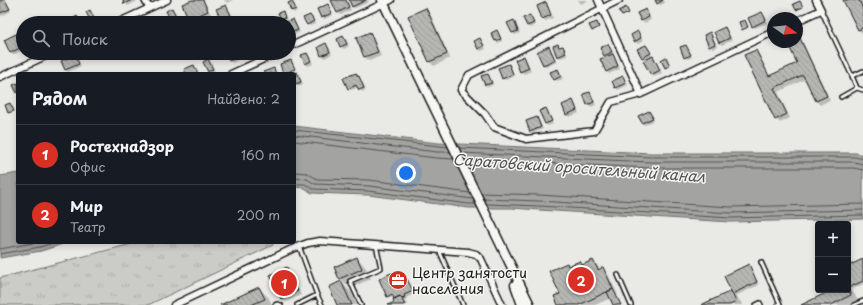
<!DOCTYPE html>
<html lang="ru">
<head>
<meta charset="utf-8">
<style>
  body { margin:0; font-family:"Playpen Sans",sans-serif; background:#242831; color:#f1f3f6 }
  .controls { position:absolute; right:12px; bottom:12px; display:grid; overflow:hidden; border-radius:4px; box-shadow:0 2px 6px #0003 }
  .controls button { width:36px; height:36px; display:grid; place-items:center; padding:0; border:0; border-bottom:1px solid #363941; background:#171b24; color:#f1f3f6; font:20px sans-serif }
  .compass { position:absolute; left:767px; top:12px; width:36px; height:36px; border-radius:50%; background:#171b24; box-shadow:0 2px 6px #0003; rotate:105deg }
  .you { position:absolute; left:406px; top:173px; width:14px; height:14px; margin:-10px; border:3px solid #fff; border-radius:50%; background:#1a73e8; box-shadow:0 0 0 6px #1a73e833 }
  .badge { display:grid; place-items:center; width:26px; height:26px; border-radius:50%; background:#d93025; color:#fff; font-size:13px; font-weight:700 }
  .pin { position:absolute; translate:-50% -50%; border:2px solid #fff; box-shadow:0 1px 4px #0006 }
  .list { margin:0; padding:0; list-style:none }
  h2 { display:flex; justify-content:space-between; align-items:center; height:52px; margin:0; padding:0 16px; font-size:17px }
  h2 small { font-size:13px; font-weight:400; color:#9ea1a6 }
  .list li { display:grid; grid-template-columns:26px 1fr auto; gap:12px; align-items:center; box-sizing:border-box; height:60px; padding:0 16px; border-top:1px solid #363941 }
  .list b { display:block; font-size:15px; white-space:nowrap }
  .list p { margin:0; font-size:13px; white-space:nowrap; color:#9ea1a6 }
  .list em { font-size:13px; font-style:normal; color:#9ea1a6 }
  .icon { flex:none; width:22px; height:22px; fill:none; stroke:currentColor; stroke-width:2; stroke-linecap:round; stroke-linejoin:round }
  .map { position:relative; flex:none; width:863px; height:305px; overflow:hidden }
  .search { position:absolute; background:#171b24; box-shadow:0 2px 6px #0003; left:16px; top:16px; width:280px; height:44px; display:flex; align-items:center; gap:10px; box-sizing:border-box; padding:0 14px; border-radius:22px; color:#9ea1a6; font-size:15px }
  .panel { position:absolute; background:#171b24; box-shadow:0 2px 6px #0003; left:16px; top:72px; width:280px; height:172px; border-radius:4px }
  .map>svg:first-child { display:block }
  .park { fill:url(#park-tufts); stroke:#747472 }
  .water { fill:#a3a3a1; stroke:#6d6d6c }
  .shadow { fill:#0003 }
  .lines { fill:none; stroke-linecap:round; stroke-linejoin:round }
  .shore { stroke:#525251; stroke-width:1 }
  .building { fill:url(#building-back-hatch); stroke:#1c1c1c }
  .service-casing { stroke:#1c1c1c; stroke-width:6 }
  .minor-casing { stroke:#1c1c1c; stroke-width:9 }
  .secondary-casing { stroke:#1c1c1c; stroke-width:11 }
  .service { stroke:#f6f6f2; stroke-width:3 }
  .minor { stroke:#f6f6f2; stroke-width:6 }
  .secondary { stroke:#f6f6f2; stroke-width:8 }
  .labels { text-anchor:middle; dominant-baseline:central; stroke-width:3; stroke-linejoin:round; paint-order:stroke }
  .poi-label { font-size:14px; fill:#1c1c1c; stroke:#f6f6f2; text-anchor:start }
  .water-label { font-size:15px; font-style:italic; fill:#525251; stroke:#f6f6f2 }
</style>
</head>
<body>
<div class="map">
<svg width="863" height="305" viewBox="0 0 863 305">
  <defs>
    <pattern id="park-tufts" width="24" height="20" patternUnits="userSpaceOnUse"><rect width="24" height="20" fill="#cbcbc7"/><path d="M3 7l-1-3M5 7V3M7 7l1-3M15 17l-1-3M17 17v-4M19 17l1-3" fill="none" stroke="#aeaeaa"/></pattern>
    <pattern id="building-back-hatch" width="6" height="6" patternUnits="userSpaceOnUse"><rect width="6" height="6" fill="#b6b6b3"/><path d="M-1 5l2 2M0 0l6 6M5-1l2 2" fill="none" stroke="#9c9c99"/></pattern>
  </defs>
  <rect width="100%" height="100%" fill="#e9e9e5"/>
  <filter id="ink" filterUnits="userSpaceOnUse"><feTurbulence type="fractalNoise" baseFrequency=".025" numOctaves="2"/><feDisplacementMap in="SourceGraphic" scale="8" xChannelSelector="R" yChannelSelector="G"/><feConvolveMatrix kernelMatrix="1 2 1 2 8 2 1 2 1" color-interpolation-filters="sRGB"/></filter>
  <g filter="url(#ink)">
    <path class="park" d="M139,242H272L273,245L148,305H0V278Z"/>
    <path class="water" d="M294,126L438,143L651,153H856L863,155V219L730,222L539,210L512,208H469L368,195L312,193L304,188L294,187Z
      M18,173V242H69L41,251L0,258V176Z"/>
    <path class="shadow" d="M3,0H5L7,2L11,11L2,16L0,14V1Z
      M124,0H136L137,1L128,6Z
      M195,0H204L211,15L194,23L190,19Z
      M224,0H233L227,3Z
      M332,0H346L351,10L341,15L338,13Z
      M352,0H368L369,2L355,8L352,6Z
      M578,0H587V1L581,4Z
      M656,0H664L665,3L660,5Z
      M845,0H862L863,3V34L859,30Z
      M292,2L294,5L297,11L294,13L292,10Z
      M546,4L548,6L553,18L545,21L543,18Z
      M328,5L330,8L333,15L324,19L322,17Z
      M226,6L228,8L232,17L225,21L222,19L218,10Z
      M172,9L175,12L179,20L174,23L172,20Z
      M426,9L430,13L450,58L434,66L430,62L410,16Z
      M645,10L648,13L651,20L644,23L642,21Z
      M283,12L285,15L287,20L284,21L282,19Z
      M762,13L765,16L768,23L755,28L753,26Z
      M310,16L313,18L315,24L310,26L308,24Z
      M530,16L532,18L535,25L530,28L528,26Z
      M293,20L295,23L300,32L291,36L289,34V23H286Z
      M513,21L516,24L520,33L515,35L513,33L509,23Z
      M725,28L727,31L732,40L722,45L719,42Z
      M497,31L499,34L502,41L498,43L495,41Z
      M638,33L640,35L643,41L638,44L635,41Z
      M709,33L712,35L717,46L713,49L710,46Z
      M797,33L800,36L830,100L820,105L816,101L806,79L778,92L790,118L780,123L776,119L756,51L759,55L770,77L798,63L788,42H797Z
      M369,34L373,37L381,56L369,61L365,57L358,38Z
      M16,35L18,38L23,48V50L13,55L11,53Z
      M343,37L346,39L349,46L344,49L341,46Z
      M480,39L482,41L486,49L481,51L478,49Z
      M326,45L329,47L332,54L325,58L322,55Z
      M608,45L610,47L614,54L613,55L615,57L620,69L609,74L607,71V57L605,55Z
      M646,46L649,48L652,56H651L655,60L662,73L654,77L651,74L646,61L642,57Z
      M686,46L688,48L692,57L688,59L685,57Z
      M562,47L565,49L567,56L560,58L558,56L560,48Z
      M549,48L551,50L557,62L546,67L544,64Z
      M88,53H95L97,57L92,59Z
      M214,53H224L217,56Z
      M227,53H246L247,56L232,63L230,60Z
      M307,54L309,56L313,64L308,66L306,64L302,56Z
      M74,56L77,58L81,66L68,72L66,70Z
      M523,57L526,60L531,71L524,74L521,71Z
      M208,60L211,63L215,71L211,73L209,71Z
      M508,65L511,67L515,76L506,80L503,78Z
      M296,70V72L299,75L303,84L299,86L297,83L294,77V74L292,73L285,74Z
      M557,70L560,72L563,79L557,81L554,79Z
      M356,74L361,80L366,90L362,92L359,87L351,90L349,88Z
      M488,75L490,77L493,85L488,87L486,85L483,77Z
      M623,77L625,80L628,85L618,90L616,87Z
      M589,93L592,95L596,105L591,107L588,104L584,95Z
      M573,101L575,104L579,113L569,117L567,115Z
      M546,110L548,112L553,124L548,126L546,124L540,112Z
      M649,112L652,115L654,120L645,125L642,123Z
      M537,118L539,120L543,129L533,133L531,131Z
      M357,258L366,268L371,279L350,288L340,278Z
      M593,261L598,266L600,270L603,269L608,274L618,295H616L620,305H614L611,298L595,305H559L566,264L569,267L579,262L583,266Z
      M863,261V284L851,290L855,295L860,305H803L835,290H848V267Z
      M749,266L751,268L759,285L735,296L741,302L742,305H704L733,292Z
      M287,268L290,272L301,295L285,302L282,299Z
      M400,273L402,276L405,281L407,280L409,283L414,294L406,298L407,299L404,301L408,305H390L396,302L394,296L390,298L388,296L390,274L393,278Z
      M341,282L351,292L357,305H339Z
      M259,288L269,298L272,305H223Z"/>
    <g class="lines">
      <path class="shore" d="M294,130L448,147
        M294,135L437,152H450
        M294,141L436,158L453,159
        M459,148L651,157H855L863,159
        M462,153L650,162H854L863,164
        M465,159L650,168H854L863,170
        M294,172L307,173L317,179L369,180L470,193
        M294,178L307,179L315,184L369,186L473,199
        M294,184H305L313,189L368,191L469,204H475
        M481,193L539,195L730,207L863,204
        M484,199L539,201L730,213L863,210
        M487,204L539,206L730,218L863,215
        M0,249L39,242
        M0,254L40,247L56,242"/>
    </g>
    <path class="building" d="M0,0H5L10,9L0,13Z
      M123,0H132L124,4Z
      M192,0H203L208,11L189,20L182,4Z
      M331,0H346L349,7L337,13Z
      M349,0H366L352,7Z
      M655,0H663L657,4Z
      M843,0H859L863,9V28L858,30Z
      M292,1L296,9L291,11L288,3Z
      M800,1L803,7L796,10L793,4Z
      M546,2L551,15L542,19L537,6Z
      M328,4L332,13L321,18L317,9Z
      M226,5L231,15L221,19L216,9Z
      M626,7L629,13L622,16L619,11Z
      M172,8L177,18L171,21L166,11Z
      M426,8L447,54L429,62L408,16Z
      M646,9L649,17L641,21L637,13Z
      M90,10L94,18L90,20L86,12Z
      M283,11L285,18L281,19L278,13Z
      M762,12L766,20L752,27L748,18Z
      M310,15L314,21L307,25L303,18Z
      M530,15L534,23L527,26L523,18Z
      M77,16L81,23H74L72,19Z
      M293,19L298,30L289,34V23H284Z
      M514,20L518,31L512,33L507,23Z
      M745,20L748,27L742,30L739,22Z
      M597,22L599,27L592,31L589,25Z
      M725,27L730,38L719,43L714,32Z
      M497,30L501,39L495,41L491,33Z
      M638,31L641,38L634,42L631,35Z
      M370,32L378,52L364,57L356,38Z
      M710,32L715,44L709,47L704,35Z
      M797,32L827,96L816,101L803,75L774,88L787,114L775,120L744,55L756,50L769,76L797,63L787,42H797Z
      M16,34L22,47L10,53L4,40Z
      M343,36L347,44L340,47L337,39Z
      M480,38L484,46L478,49L474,41Z
      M326,43L330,52L321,56L318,47Z
      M558,44L559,47L563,46L566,53L557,57L553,46Z
      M608,44L612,52L604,56L600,48Z
      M646,45L651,53L642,58L637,49Z
      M686,45L691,55L684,58L680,47Z
      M549,46L555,60L543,65L537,52Z
      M87,53H94L95,55L89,58Z
      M226,53H245V54L229,61Z
      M307,53L311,61L305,64L301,55Z
      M75,54L79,64L65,70L61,61Z
      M613,54L618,66L606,72L600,59Z
      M524,56L529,68L520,72L515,60Z
      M653,56L660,70L651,75L643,61Z
      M666,57L670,66L665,68L661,60Z
      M208,59L213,69L208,72L203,62Z
      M291,60L295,69L283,74L280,64Z
      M509,64L513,74L502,79L498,68Z
      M194,65L198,74H186L184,69Z
      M274,68L276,74H264L263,72Z
      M558,69L561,76L554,80L550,72Z
      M297,72L301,82L296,84L294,80V74H292Z
      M356,73L358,77L359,76L364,88L359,90L356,85L348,89L343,78Z
      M488,74L492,83L485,85L481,76Z
      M623,76L626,83L615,88L612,81Z
      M18,83V93H17L13,85Z
      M590,92L594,102L587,105L583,94Z
      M573,100L577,110L566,115L562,105Z
      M10,103L14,111L8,113L5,105Z
      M546,108L552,121L545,124L539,111Z
      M649,111L653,118L642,123L638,116Z
      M537,117L541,127L530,132L526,121Z
      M357,257L362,269L339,279L334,267Z
      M863,259V281L848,288V266Z
      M593,260L598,270L603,267L613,289L579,305H558L554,296L560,294L549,271L567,263L568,266L580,261L582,265Z
      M749,264L757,282L732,294L724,276Z
      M287,267L298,291L281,299L270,275Z
      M400,272L403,278L400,279L402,282L407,279L413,291L404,295L405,297L402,298L400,296L394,299L392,294L387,297L379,279L391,273L393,277L396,276L395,274Z
      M341,281L352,305H337L329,287Z
      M259,287L265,299L251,305H220Z
      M613,289L621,305H613L607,292Z
      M848,289L851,295L831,305H801L832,290H848Z
      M731,291L736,302L730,305H701Z
      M400,296L402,298L403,297L404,299L402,300L405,305H388L394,302L393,299Z"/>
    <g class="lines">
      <g class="service-casing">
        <path id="service" d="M821,10L852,76L863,71
          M857,88L863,90
          M841,97L857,88L852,76
          M299,246L317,295L322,305
          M439,250L463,305
          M761,262L780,304L777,305
          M618,275L631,305
          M275,305L277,304L281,305
          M297,305L317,295
          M361,305L350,281L381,268L376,245
          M756,305L760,303L761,305
          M854,305L863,301"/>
      </g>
      <g class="minor-casing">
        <path id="minor" d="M145,0L149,8
          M598,0L641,94
          M619,0L469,75L461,90L485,114L494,127L526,139L594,131L611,102L641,94L773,32
          M797,21L821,10L816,0
          M117,23L167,0
          M289,47L391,0
          M231,74L277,53
          M0,77L52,53
          M174,305L292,249L308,243L320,241L468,252L476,254L481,259L502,305"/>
      </g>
      <g class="secondary-casing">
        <path id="secondary" d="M382,0L530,305
          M515,285L522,305"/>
      </g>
      <use href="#service" class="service"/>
      <use href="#minor" class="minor"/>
      <use href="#secondary" class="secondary"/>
    </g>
  </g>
  <defs>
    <g id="office-disc" transform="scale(1)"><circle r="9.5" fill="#c8321e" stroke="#f6f6f2"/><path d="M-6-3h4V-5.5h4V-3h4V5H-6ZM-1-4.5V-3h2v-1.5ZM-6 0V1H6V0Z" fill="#fff"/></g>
  </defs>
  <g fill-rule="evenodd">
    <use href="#office-disc" x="398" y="280"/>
  </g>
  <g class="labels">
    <g class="poi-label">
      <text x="412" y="272">Центр занятости<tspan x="412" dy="16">населения</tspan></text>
    </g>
    <g class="water-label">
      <text transform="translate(579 167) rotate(4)">Саратовский оросительный канал</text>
    </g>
  </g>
</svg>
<div class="controls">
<button>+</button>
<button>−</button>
</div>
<svg class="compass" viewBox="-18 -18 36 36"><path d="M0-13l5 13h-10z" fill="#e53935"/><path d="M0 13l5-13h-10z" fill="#9ea1a6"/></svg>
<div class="you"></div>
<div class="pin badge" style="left:284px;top:283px">1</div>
<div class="pin badge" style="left:581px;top:280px">2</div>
<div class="search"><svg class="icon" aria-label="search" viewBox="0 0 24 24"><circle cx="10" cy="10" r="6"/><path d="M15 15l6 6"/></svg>Поиск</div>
<section class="panel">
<h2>Рядом<small>Найдено: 2</small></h2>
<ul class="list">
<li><span class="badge">1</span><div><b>Ростехнадзор</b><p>Офис</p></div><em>160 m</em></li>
<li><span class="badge">2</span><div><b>Мир</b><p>Театр</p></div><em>200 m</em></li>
</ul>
</section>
</div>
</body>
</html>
